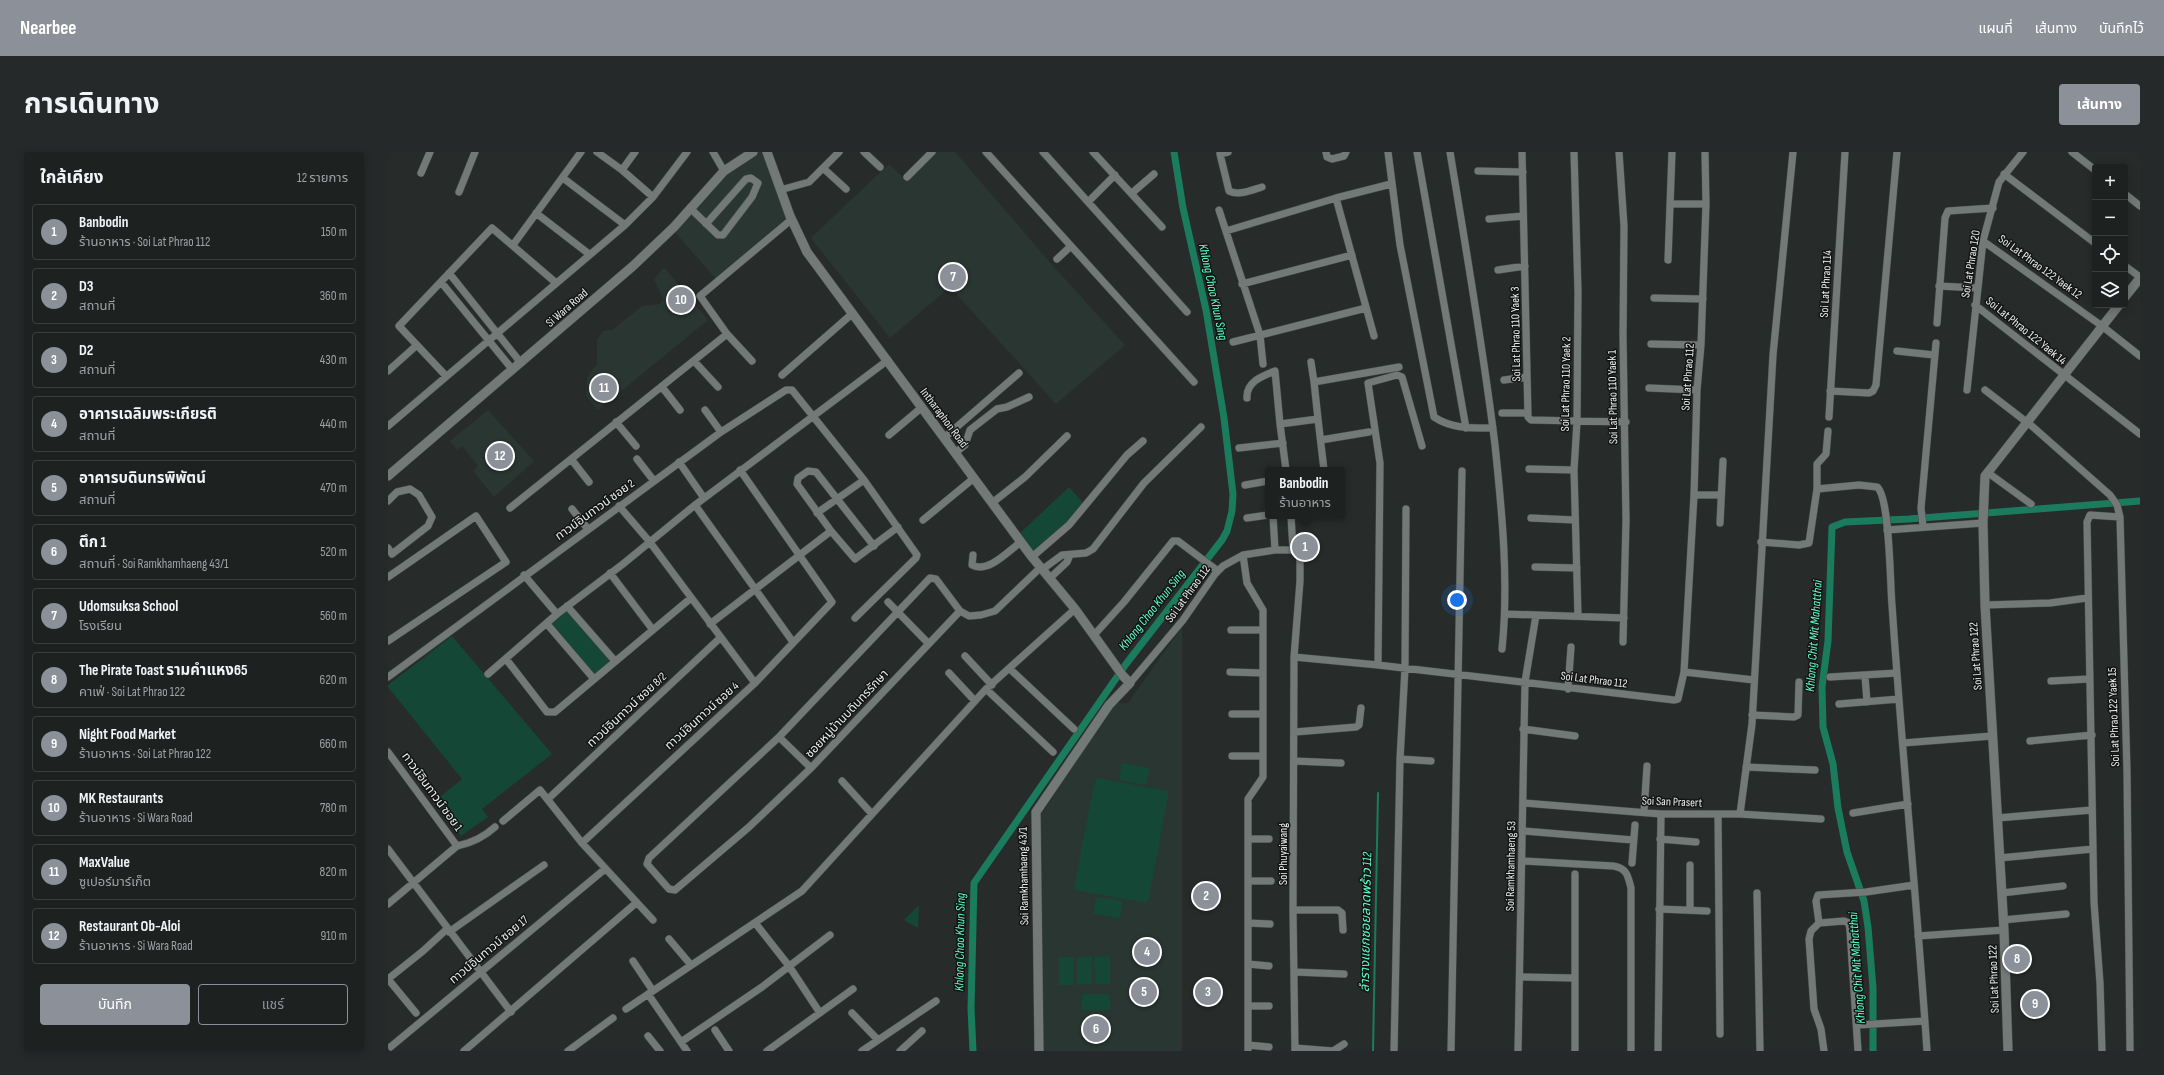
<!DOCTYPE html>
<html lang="th">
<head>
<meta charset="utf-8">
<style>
  body { margin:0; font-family:"Sofia Sans Condensed","Noto Sans Thai",sans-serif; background:#252929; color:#f1f3f6 }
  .controls { position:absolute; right:12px; top:12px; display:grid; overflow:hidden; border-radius:4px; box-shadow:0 2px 10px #0003 }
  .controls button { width:36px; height:36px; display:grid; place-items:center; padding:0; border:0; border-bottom:1px solid #3b3e3e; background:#1d2120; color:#f1f3f6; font:20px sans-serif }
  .you { position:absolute; left:1069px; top:448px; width:14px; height:14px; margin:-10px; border:3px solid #fff; border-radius:50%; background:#1a73e8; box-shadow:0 0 0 6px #1a73e833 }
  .badge { display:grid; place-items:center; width:26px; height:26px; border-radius:50%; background:#8c9099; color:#fff; font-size:13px; font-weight:700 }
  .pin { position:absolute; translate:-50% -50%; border:2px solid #fff; box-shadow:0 1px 4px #0006 }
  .popup { position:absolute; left:877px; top:315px; width:80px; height:52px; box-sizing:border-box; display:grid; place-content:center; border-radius:4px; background:#1d2120; filter:drop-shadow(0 1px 3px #0005); font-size:13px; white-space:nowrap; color:#a0a3a5 }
  .popup b { font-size:15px; color:#f1f3f6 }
  .popup::after { content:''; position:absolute; left:50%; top:100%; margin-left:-8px; border:8px solid transparent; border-top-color:#1d2120 }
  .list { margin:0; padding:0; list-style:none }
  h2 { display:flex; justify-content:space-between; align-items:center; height:52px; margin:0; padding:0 16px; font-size:17px }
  h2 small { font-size:13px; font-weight:400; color:#a0a3a5 }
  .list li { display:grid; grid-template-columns:26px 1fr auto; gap:12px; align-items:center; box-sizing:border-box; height:56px; margin:0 8px 8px; padding:0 8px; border:1px solid #3b3e3e; border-radius:4px }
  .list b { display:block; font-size:15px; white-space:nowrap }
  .list p { margin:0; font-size:13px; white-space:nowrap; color:#a0a3a5 }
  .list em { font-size:13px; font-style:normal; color:#a0a3a5 }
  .actions { display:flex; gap:8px; padding:12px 16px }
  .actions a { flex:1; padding:9px 0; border:1px solid #8c9099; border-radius:4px; text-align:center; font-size:14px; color:#8c9099 }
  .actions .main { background:#8c9099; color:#fff }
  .icon { flex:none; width:22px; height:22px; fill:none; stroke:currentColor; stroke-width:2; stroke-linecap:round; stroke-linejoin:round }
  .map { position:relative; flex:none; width:1752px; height:899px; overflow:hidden; border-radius:4px }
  header { display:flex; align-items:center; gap:24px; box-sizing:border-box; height:56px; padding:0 20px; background:#8c9099; color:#fff }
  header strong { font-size:19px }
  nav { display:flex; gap:22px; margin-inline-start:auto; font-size:14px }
  .intro { display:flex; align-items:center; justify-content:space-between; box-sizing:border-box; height:96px; padding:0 24px }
  h1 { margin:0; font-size:28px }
  .button { padding:10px 18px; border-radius:4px; background:#8c9099; color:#fff; font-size:14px; font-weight:700 }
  main { display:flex; gap:24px; padding:0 24px }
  aside { flex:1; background:#1d2120; border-radius:4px; box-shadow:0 2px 10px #0003 }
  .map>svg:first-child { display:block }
  .built { fill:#2a3631 }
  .green { fill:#154736 }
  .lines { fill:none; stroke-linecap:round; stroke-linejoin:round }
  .stream { stroke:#1a7c5d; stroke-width:2 }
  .canal { stroke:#1a7c5d; stroke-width:7 }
  .minor-casing { stroke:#454946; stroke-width:8 }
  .tertiary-casing { stroke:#454946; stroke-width:10 }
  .minor { stroke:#737976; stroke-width:7 }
  .tertiary { stroke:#737976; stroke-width:9 }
  .labels { text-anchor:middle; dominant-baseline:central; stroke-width:3; stroke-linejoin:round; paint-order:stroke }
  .street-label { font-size:12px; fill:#ebeeec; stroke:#121413 }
  .water-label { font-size:13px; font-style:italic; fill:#61ffc9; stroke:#121413 }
</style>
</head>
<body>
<header>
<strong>Nearbee</strong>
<nav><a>แผนที่</a><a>เส้นทาง</a><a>บันทึกไว้</a></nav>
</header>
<div class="intro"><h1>การเดินทาง</h1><a class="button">เส้นทาง</a></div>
<main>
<aside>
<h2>ใกล้เคียง<small>12 รายการ</small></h2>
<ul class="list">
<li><span class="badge">1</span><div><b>Banbodin</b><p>ร้านอาหาร · Soi Lat Phrao 112</p></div><em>150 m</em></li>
<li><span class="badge">2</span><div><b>D3</b><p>สถานที่</p></div><em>360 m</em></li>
<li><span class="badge">3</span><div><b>D2</b><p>สถานที่</p></div><em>430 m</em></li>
<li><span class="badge">4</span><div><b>อาคารเฉลิมพระเกียรติ</b><p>สถานที่</p></div><em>440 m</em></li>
<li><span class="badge">5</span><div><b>อาคารบดินทรพิพัตน์</b><p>สถานที่</p></div><em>470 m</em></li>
<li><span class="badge">6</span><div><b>ตึก 1</b><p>สถานที่ · Soi Ramkhamhaeng 43/1</p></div><em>520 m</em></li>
<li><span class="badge">7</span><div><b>Udomsuksa School</b><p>โรงเรียน</p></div><em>560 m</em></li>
<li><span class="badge">8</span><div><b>The Pirate Toast รามคำแหง65</b><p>คาเฟ่ · Soi Lat Phrao 122</p></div><em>620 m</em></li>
<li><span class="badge">9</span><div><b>Night Food Market</b><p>ร้านอาหาร · Soi Lat Phrao 122</p></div><em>660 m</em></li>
<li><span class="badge">10</span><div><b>MK Restaurants</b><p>ร้านอาหาร · Si Wara Road</p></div><em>780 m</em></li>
<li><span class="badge">11</span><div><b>MaxValue</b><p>ซูเปอร์มาร์เก็ต</p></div><em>820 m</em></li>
<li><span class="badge">12</span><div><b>Restaurant Ob-Aloi</b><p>ร้านอาหาร · Si Wara Road</p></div><em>910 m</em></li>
</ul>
<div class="actions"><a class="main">บันทึก</a><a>แชร์</a></div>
</aside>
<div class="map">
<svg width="1752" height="899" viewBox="0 0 1752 899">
  <rect width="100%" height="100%" fill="#272c2a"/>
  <path class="built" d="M363,0H380L402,63L329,128L285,78L340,11Z
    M548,0H567L666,115L737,193L668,252L562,135L502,186L423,86L501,12L519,29Z
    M276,115L320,168L210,258L198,244L199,226L209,212V188L215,179L224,178L254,154L272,152L275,147L266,127Z
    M100,258L146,309L106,345L85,319L90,314L74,294L69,298L62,289Z
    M794,475V899H655L652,664L727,551H740Z"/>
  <path class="green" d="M681,335L699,355L645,405L630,383Z
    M179,456L224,510L207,525L162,470Z
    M64,484L164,602L94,657L100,665L73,684L47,649L74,627L0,535V533Z
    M734,611L762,616L758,633L731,628Z
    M709,626L780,639V644L761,746L758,751L687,738L686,736L705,636Z
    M708,745L735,749L732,766L705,762Z
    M531,753L530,776L516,768Z
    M704,804V832L689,833V805Z
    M722,804V832H707L706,805Z
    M671,805H686V833H671Z
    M694,842H722V858H694Z"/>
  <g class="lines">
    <path class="stream" d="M985,899L990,641"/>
    <path class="canal" d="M585,899L583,856L586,731L738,512L834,388L839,379L844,359L845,342L836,266L818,158L795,56L786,0
      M1485,899V836L1480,775L1476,749L1459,700L1450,656L1445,612L1435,575L1434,535L1440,489L1444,375L1457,370L1521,367L1752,349"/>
    <g class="minor-casing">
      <path id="minor" d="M209,0L234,18L265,45
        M325,0L336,19
        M476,0L492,15
        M598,0L806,230
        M655,0L799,160
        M705,0L774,75
        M840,0L832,2L841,39C851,44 864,38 874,35
        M938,0L939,5L944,7L956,4L958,0
        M1000,0L1012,93L1046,265C1064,277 1084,276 1105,276
        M1029,0L1078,276
        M1062,0C1078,97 1095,195 1107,293C1114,360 1121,430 1114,497
        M1134,0L1140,265L1143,268L1238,270
        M1186,0L1190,140L1189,270L1186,318L1190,464
        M1231,0L1236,74L1235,184L1238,368L1235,490
        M1684,0L1707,18
        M435,16L458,37
        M234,18L247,0
        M1090,19L1135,20
        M33,21L42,0
        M1616,22L1707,91
        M519,25L544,0
        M175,26L237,73
        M392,38L421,30L451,0
        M71,40L87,0
        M744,41L766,22
        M1737,42L1752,54
        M948,46L986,184
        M700,50L727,23
        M1282,52H1318
        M302,56L330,83H335L364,45L370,31L363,26L358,27L318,72
        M831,58L872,183L875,212
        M148,61L201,102
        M1101,67L1135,64
        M838,79L948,46L1003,32
        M1595,89L1714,174L1752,204
        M125,93L193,0
        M669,107L683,94
        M1280,108L1284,0
        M1737,114L1752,125
        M1110,118L1137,114
        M61,121L133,211
        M53,130L124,217
        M854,132L964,103
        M1551,134L1589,136
        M1266,146L1315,147
        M1587,153L1752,282
        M1549,171L1557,66L1560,59L1605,56
        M845,190L978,156
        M1263,192L1313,193
        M1509,199L1546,203
        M306,209L330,235
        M364,209L339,182L312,144L404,67
        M923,210L926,230
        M0,219L29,193
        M394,223L465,161
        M58,224L11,174L104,76L167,130
        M1116,228L1139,225
        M274,235L292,258
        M1261,236L1309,238
        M1579,238L1595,89L1611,30L1635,0
        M1597,238L1645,275L1722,343L1729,353L1732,365L1739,619L1742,899
        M1442,239L1481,241L1485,239L1488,233L1509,0
        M859,246C858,230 874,224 887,219L892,272
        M317,258L333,280
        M1114,261H1139
        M1441,265L1457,0
        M930,267L936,318
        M228,270L248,294
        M0,274L237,73L265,45L299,0
        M501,283L533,256
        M556,286L631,221
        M933,288L981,280
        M851,296L895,291
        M567,301L577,293L582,278L609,257L619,255L641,245
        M183,307L201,330
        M249,307L266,329
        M291,310L316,346
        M1141,317L1186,318
        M898,318L892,272L930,267L926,230L1011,215
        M1599,320L1643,352
        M857,333L880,329
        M1429,337V312L1438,302L1440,279
        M1306,343H1333
        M0,349L9,340L22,337L31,343L44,365L40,374L4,402L0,396
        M604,351L637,325L679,284
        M307,353L405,490
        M231,354L261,389L367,531
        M122,356L339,182
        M184,357L200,377
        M429,361L476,328
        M885,364L887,398
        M903,364L905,398
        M859,366L880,363
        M1143,366L1187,368
        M535,368L586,326
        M1332,371L1335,309
        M1535,374L1533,356L1548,191
        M1499,378L1595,371
        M443,379L409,332L410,326L420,319L428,320L486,394
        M1373,390L1411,393L1421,391L1429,337L1471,333L1489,335C1502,344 1502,433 1504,453C1514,602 1529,750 1539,899
        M585,403L584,413C600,422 620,399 633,390
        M855,403L859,431L875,458V625L860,647V899
        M644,405L681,373L739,303L755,289
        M1147,415L1189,416
        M655,417L674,403L698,401L705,397L756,331L813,275
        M222,421L265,478
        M136,423L169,462
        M0,425L88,364L118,410L0,489
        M662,426L679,410L682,403
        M500,450L540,491
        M1597,453L1662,451L1699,446
        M179,454L227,509
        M572,459L548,427L542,426L391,585L261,706L259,712L281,737L287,738L361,675L423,616L572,459L581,464L593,463L607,459L653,415
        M1118,462L1236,466
        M159,472L206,527
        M322,472L443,379L467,407L510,375
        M843,478H875
        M706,483L736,450L785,389H790L830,419
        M577,504L604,533
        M906,505L990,513L1286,548L1290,547L1296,520L1306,343L1309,238L1313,193L1318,52L1317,0
        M118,507L159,560H167L303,446
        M990,513L992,311L980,231L1009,223L1014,225L1034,294
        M622,517L686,577
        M842,520L875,521
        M1296,520L1366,528
        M561,521L587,549
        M100,522L169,462L235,412L307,353L500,208
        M1477,524L1479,550
        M0,525L333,280L398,238H404L476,328L529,403L528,406L467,466
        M1442,525L1509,521
        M1663,529L1701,527
        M742,531L795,468L827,422L835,414L855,403L887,398H905L910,401L912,406V429L906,505L905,758L907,899
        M598,537L665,600
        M1180,537L1183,495
        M1451,552L1511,547
        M844,562H875
        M1364,563L1406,565L1410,563L1411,530
        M1135,577L1187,584
        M907,580L968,575L971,573L973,556
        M391,585L423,616
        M1642,589L1704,583
        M1515,591L1604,584
        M0,600L69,694
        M844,604H875
        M1012,607L1043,609
        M906,609L953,611
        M1358,615L1427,618
        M454,629L484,662
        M160,647L332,486
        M1135,651L1273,662H1352L1433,667
        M1256,660L1259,614
        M1465,661L1520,652
        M1352,662L1364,572L1385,203L1405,0
        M1330,663L1332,882
        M1609,666L1704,658
        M115,669L152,638L194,691L265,768
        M1135,679L1245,688
        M860,687H881
        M1272,687L1308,690
        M194,691L367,531L444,450L352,318
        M0,697L123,860
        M1611,706L1705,697
        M1134,709L1225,714C1239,716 1240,724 1243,736V899
        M1244,711L1247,673
        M860,729H883
        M1369,741L1372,899
        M1614,741L1675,734
        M0,752L69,694C84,691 96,685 107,675
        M1271,757L1319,759
        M905,758H950L954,761L955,778
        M1302,758V713
        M1615,768L1678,762
        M860,771L882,772
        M1431,771L1428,749L1430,743L1478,740L1526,733
        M368,772L401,814L432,861
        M61,780L156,713
        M1530,784L1616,778
        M281,787L303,813
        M245,809L265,839
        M860,812L881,814
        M906,820L956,822
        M1132,825L1186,826
        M0,827L35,799L59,777
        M0,827L28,861
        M260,842L299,899
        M860,854H881
        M238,857L414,739L598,537L687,457
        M464,861L490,888
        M1470,873L1537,869
        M327,878L341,899
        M260,884L272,899
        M293,890L374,835L442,783
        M860,893L881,895
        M907,896L945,899L956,892
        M0,897L217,717
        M76,899L248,751
        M180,899L225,866
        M379,899L465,837
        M474,899L548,849
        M512,899L534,879
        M1006,899L1012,607L1017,516L1018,357
        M1063,899L1074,319
        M1130,899L1137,530L1148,463
        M1187,899V722
        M1270,899L1273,662
        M1436,899L1433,877L1426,857L1421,787L1423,779L1431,771L1456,769L1461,771L1462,779L1470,899
        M1714,899L1712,831L1706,750L1699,370L1702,363L1732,365"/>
    </g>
    <g class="tertiary-casing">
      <path id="tertiary" d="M379,0L402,64L419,100L644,405L687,457L735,524L742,531L721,553L648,660L651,899
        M1737,145L1752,126
        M0,324L245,114L286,75L336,19L365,0
        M1620,899L1616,778L1597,453L1595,371L1597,324L1731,153"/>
    </g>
    <use href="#minor" class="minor"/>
    <use href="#tertiary" class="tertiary"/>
  </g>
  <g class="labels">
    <g class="street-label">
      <text transform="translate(1583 112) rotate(-81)">Soi Lat Phrao 120</text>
      <text transform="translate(1652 115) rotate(36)">Soi Lat Phrao 122 Yaek 12</text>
      <text transform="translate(1438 132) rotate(-87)">Soi Lat Phrao 114</text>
      <text transform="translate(179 156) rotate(-41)">Si Wara Road</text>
      <text transform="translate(1638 179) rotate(39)">Soi Lat Phrao 122 Yaek 14</text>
      <text transform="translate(1128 182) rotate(-91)">Soi Lat Phrao 110 Yaek 3</text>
      <text transform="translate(1300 225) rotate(-86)">Soi Lat Phrao 112</text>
      <text transform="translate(1178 232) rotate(-89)">Soi Lat Phrao 110 Yaek 2</text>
      <text transform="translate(1225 245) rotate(-91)">Soi Lat Phrao 110 Yaek 1</text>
      <text transform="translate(556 266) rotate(53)">Intharaphon Road</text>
      <text transform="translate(207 358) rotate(-36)">ทาวน์อินทาวน์ ซอย 2</text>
      <text transform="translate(800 442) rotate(-54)">Soi Lat Phrao 112</text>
      <text transform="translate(1588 504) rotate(-94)">Soi Lat Phrao 122</text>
      <text transform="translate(1206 528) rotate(7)">Soi Lat Phrao 112</text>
      <text transform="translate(239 558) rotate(-43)">ทาวน์อินทาวน์ ซอย 8/2</text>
      <text transform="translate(459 562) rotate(-47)">ซอยหมู่บ้านบดินทรรักษา</text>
      <text transform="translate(314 564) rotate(-42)">ทาวน์อินทาวน์ ซอย 4</text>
      <text transform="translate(1726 565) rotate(-92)">Soi Lat Phrao 122 Yaek 15</text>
      <text transform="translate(44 640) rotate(54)">ทาวน์อินทาวน์ ซอย 1</text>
      <text transform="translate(1284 650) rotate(2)">Soi San Prasert</text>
      <text transform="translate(895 702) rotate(-90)">Soi Phuyaiwang</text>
      <text transform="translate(1123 714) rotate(-89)">Soi Ramkhamhaeng 53</text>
      <text transform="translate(636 724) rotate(-91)">Soi Ramkhamhaeng 43/1</text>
      <text transform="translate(101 798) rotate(-40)">ทาวน์อินทาวน์ ซอย 17</text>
      <text transform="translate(1606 827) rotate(-92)">Soi Lat Phrao 122</text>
    </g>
    <g class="water-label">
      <text transform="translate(825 140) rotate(78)">Khlong Chao Khun Sing</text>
      <text transform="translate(764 458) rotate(-52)">Khlong Chao Khun Sing</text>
      <text transform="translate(1426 484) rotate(-86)">Khlong Chit Mit Mahatthai</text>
      <text transform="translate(978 770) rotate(-89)">ลำรางแยกซอยลาดพร้าว 112</text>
      <text transform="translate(572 790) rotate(-89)">Khlong Chao Khun Sing</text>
      <text transform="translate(1469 816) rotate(-94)">Khlong Chit Mit Mahatthai</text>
    </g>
  </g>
</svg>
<div class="controls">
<button>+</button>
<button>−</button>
<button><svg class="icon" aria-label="locate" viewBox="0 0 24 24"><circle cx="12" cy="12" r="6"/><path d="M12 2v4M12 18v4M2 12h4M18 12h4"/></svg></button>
<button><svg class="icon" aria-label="layers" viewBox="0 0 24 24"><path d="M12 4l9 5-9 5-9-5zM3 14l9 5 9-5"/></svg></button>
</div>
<div class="you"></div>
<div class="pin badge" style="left:917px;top:395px">1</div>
<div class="popup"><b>Banbodin</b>ร้านอาหาร</div>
<div class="pin badge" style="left:818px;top:744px">2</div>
<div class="pin badge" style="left:820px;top:840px">3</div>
<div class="pin badge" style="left:759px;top:800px">4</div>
<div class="pin badge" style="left:756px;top:840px">5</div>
<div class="pin badge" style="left:708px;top:877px">6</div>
<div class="pin badge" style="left:565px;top:125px">7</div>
<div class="pin badge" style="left:1629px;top:807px">8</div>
<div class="pin badge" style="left:1647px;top:852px">9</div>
<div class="pin badge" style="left:293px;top:148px">10</div>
<div class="pin badge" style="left:216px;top:236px">11</div>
<div class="pin badge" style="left:112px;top:304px">12</div>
</div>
</main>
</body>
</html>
